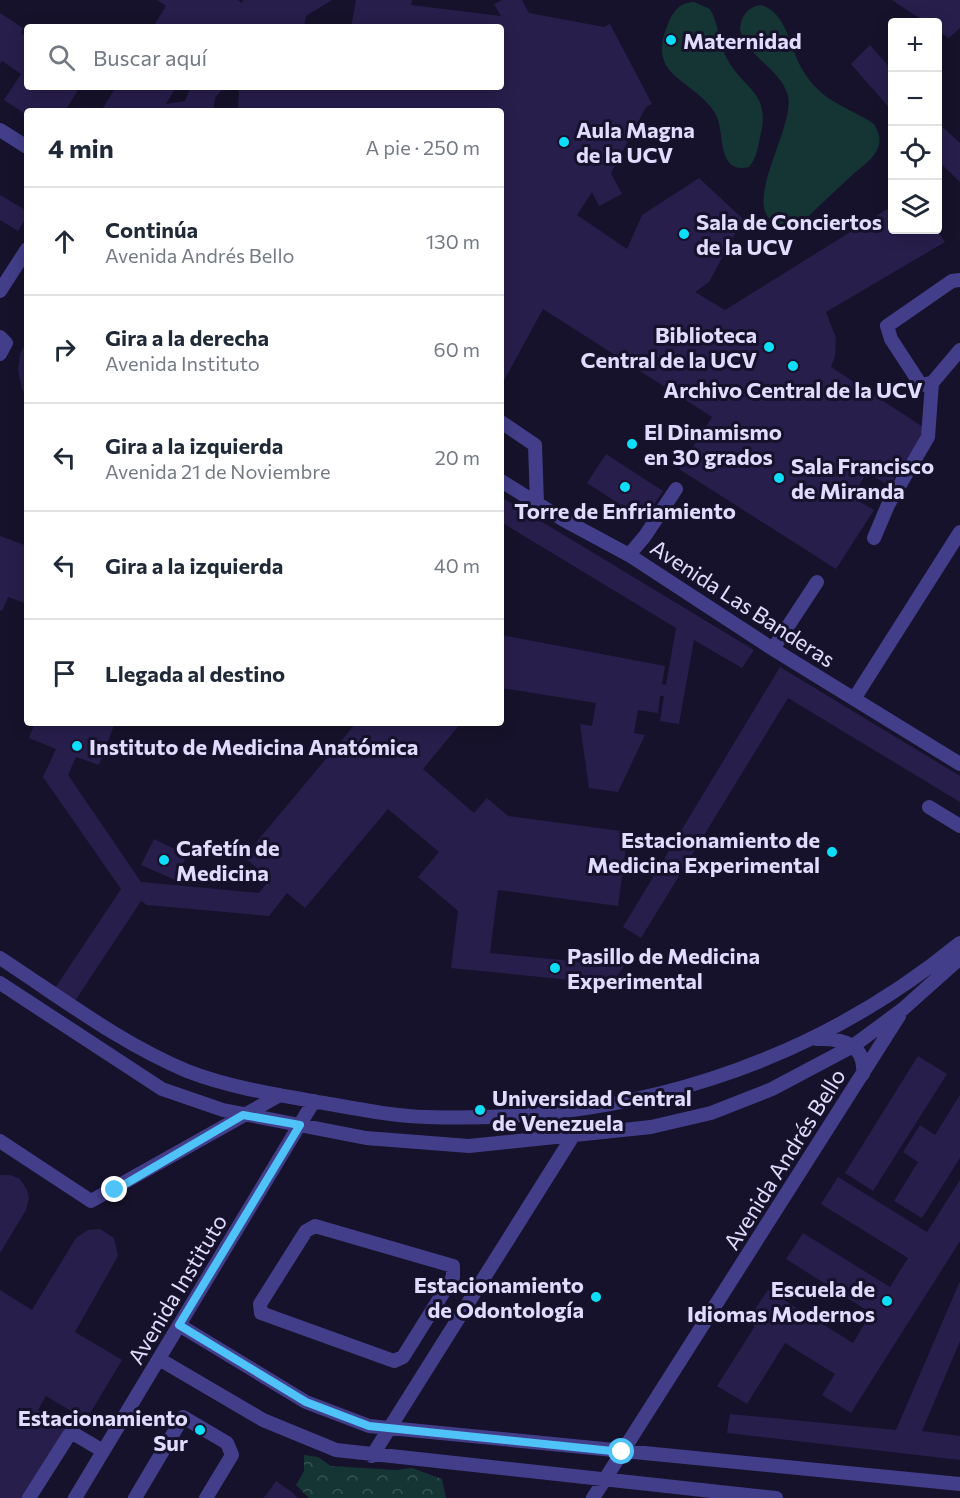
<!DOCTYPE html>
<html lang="es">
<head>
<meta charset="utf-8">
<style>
  body { margin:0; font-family:Commissioner,sans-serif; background:#f2f2f3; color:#1f2937 }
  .controls { position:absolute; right:18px; top:18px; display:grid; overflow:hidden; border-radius:6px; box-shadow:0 3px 15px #0003 }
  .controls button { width:54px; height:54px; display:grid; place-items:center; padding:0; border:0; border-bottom:2px solid #e0e1e3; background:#fff; color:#1f2937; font:30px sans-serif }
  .stop { position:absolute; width:18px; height:18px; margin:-14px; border:4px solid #4fc3f7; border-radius:50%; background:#fff }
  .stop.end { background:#4fc3f7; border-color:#fff; box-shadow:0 2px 6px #0008 }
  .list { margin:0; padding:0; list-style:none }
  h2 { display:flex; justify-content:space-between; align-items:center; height:78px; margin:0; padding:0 24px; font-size:26px }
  h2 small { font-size:20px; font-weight:400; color:#747a83 }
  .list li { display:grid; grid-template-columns:39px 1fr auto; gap:18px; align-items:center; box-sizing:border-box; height:108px; padding:0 24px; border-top:2px solid #e0e1e3 }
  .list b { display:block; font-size:22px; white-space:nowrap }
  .list p { margin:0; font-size:20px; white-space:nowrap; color:#747a83 }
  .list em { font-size:20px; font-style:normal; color:#747a83 }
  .icon { flex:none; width:33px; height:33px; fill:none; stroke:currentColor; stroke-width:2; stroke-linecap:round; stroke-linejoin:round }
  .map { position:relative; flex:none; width:960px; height:1498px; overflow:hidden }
  .search { position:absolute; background:#fff; box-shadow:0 3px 15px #0003; left:24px; top:24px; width:480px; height:66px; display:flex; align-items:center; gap:15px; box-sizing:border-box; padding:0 21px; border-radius:6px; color:#747a83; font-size:22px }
  .panel { position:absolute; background:#fff; box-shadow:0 3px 15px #0003; left:24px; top:108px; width:480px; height:618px; border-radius:6px }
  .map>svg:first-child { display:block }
  .grass { fill:#153534 }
  .forest { fill:url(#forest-crowns) }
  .building { fill:#281e4c }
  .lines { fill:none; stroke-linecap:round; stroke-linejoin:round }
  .service { stroke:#423e89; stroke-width:14 }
  .route { stroke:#4fc3f7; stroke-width:8 }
  .poi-dot { fill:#0ddffa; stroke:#16122b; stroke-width:2 }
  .labels { text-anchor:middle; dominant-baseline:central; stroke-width:6; stroke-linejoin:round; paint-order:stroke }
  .poi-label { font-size:22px; font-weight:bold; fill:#e1dcfe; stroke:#16122b; text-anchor:start }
  .street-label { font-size:22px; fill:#e1dcfe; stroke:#16122b }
</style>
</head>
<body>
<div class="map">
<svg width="960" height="1498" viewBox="0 0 960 1498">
  <defs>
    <pattern id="forest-crowns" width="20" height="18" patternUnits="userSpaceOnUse" patternTransform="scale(1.5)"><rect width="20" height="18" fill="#153534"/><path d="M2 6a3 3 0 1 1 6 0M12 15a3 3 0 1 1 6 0" fill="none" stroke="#375252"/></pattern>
  </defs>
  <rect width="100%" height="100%" fill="#16122b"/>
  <path class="grass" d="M694,2L710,9C719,24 718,42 726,57C744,91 772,92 760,137C758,148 756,159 749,167C715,175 726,130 715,113C693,78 645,78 668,24C674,10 679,3 694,2Z
    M761,5C787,12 790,49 802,69C821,102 845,105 874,124C891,151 864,163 849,178C833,193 816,208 801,224C720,236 797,131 788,96C781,69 748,58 740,30C741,16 747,7 761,5Z"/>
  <path class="forest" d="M304,1455L318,1457L331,1466L396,1470L412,1468L442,1479L446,1498H309L296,1485L304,1471Z"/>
  <path class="building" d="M157,0H238L242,3L243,0H332L306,16L304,27H220L215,24L213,27H153L166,6Z
    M356,0H412L411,5L501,16L494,4L502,0H522L529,13L604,27L610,24L652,104L646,107L611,173L622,194L599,206L592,192L577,215L627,249L642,215L699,178L743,219L709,282L695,292L725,310L892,206V230H937L945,242L826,312L836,338L835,356L831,367L926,429L889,486L867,472L852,497L874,510L836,569L679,469L712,417L543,309L501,386V111H238L239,91L229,87H501V27H351Z
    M892,0H960V28L949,38L938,31V22H925Z
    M0,13L23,28L21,33L27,37V87H80L65,111H27V115L4,100L21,74L2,61L0,64Z
    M870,45L892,70V111L851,64Z
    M116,87H176L166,104L185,101L191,87H224L215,98L213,111H101Z
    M938,123L960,143V182L938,161Z
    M0,195L27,211V217L18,231L0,220Z
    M27,341V397L22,389L18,371L20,354Z
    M606,454L663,491L644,520L587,483Z
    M501,497L754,650L742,668L694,640L679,724L660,721L664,696H660L658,713L638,710L634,733L645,735L618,792L589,788L580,724L592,726L596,703L501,688V635L665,666L662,684L666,685L676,628L501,522Z
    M0,536L27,546V604L8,597L2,611L0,610Z
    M780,667L960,776V802L788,698L641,938L623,927Z
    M35,723H115L99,765L76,757L68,775L141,882L259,893L270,879L244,857L356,723H461L423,769L474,813L487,798L508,816L628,832L618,906L498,890L490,953L602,964L613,947L630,957L612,984L451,968L458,911L418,877L439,852L388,809L305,908L287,893L269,916L147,905L141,901L75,1001L55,988L121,889L43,777L56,749L29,738Z
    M154,839L187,855L175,880L141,865Z
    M918,1056L947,1074L873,1191L845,1173Z
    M960,1095V1158L922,1218L894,1201L918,1162L903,1152L920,1125L935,1135Z
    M0,1175H10L20,1179L27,1190L29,1198L26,1210L0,1253Z
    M838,1177L927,1232L960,1180V1241L851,1413L822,1395L835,1374L785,1343L747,1404L717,1386L755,1326L747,1321L768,1290L853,1343L871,1313L786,1259L803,1233L890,1287L908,1258L821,1204Z
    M100,1229L114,1238L118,1256L75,1332L122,1360L86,1420L46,1396L38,1410L66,1427L24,1498H0V1290L32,1310L76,1238L88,1230Z
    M960,1281V1341L922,1431L960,1436V1460L727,1433L730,1414L896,1430Z
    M276,1481L293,1493L297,1498H264Z"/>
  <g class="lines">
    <path class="service" d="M0,130L27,147
      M960,280L952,281L887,326L891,339L921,385L932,383L960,350
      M0,291L27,249
      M0,337L6,343L0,354
      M501,422L535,445L537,503
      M501,481L564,520L629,555L773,649L960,764
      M874,538L888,505L928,437L932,383
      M629,555L645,536L676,489
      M773,649L817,582
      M854,699L960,532
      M929,807L960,826
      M0,958C60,997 120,1043 187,1071C231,1088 278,1095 324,1103C358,1109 393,1116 427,1117C622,1124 809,1067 960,943
      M0,983L162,1089L223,1110L366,1138L469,1146L651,1127L711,1113L772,1089L853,1046L903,1009L960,958
      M817,1039C842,1038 866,1044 863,1074
      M0,1141L91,1201L280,1095
      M315,1226L453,1266V1277L403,1357L394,1361L261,1313L260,1304L306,1231Z
      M179,1325L306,1402L369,1426L960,1484
      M159,1359L263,1420L336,1450L776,1498
      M372,1456L573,1136
      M29,1498L69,1435H76L103,1451
      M75,1498L314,1101
      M135,1498L183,1417L227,1443L232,1455L206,1498
      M593,1498L899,1016"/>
  </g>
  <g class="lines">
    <path class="route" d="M115,1190L243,1115L300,1125L179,1325L306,1402L369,1426L622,1452"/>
  </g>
  <g class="poi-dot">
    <circle cx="671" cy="40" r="6"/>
    <circle cx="564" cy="142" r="6"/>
    <circle cx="684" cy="234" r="6"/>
    <circle cx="769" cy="347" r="6"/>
    <circle cx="793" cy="366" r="6"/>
    <circle cx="632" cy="444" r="6"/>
    <circle cx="779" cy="478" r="6"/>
    <circle cx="625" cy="487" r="6"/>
    <circle cx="77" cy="746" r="6"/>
    <circle cx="832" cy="852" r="6"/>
    <circle cx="164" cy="860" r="6"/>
    <circle cx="555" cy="968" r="6"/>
    <circle cx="480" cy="1110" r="6"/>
    <circle cx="596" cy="1297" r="6"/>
    <circle cx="887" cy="1301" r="6"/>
    <circle cx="200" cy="1430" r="6"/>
  </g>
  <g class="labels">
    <g class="poi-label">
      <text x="683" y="40">Maternidad</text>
      <text x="576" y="129">Aula Magna<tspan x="576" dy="25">de la UCV</tspan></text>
      <text x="696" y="221">Sala de Conciertos<tspan x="696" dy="25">de la UCV</tspan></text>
      <text x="757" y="334" text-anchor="end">Biblioteca<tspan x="757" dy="25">Central de la UCV</tspan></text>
      <text x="793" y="389" text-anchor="middle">Archivo Central de la UCV</text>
      <text x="644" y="431">El Dinamismo<tspan x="644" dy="25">en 30 grados</tspan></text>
      <text x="791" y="465">Sala Francisco<tspan x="791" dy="25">de Miranda</tspan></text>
      <text x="625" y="510" text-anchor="middle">Torre de Enfriamiento</text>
      <text x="89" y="746">Instituto de Medicina Anatómica</text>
      <text x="820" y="839" text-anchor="end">Estacionamiento de<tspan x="820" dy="25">Medicina Experimental</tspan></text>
      <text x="176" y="847">Cafetín de<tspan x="176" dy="25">Medicina</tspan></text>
      <text x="567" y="955">Pasillo de Medicina<tspan x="567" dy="25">Experimental</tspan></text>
      <text x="492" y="1097">Universidad Central<tspan x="492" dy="25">de Venezuela</tspan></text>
      <text x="584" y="1284" text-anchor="end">Estacionamiento<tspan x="584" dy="25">de Odontología</tspan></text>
      <text x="875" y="1288" text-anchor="end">Escuela de<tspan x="875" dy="25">Idiomas Modernos</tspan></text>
      <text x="188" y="1417" text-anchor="end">Estacionamiento<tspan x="188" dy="25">Sur</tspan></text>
    </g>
    <g class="street-label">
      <text transform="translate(743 603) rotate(33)">Avenida Las Banderas</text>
      <text transform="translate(784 1159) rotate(-58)">Avenida Andrés Bello</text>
      <text transform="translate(177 1289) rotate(-59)">Avenida Instituto</text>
    </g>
  </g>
</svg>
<div class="controls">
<button>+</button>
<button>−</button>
<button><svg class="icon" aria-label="locate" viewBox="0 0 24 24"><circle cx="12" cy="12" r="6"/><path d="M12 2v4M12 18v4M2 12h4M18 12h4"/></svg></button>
<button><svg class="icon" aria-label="layers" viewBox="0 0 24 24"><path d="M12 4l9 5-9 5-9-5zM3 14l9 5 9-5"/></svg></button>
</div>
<div class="stop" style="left:622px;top:1452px"></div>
<div class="stop end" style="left:115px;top:1190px"></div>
<div class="search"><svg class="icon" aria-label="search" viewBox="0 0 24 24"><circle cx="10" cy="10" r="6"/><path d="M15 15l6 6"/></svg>Buscar aquí</div>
<section class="panel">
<h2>4 min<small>A pie · 250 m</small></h2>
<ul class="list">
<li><svg class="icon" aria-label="ahead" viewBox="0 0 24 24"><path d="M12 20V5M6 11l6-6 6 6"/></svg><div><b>Continúa</b><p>Avenida Andrés Bello</p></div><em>130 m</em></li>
<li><svg class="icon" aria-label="right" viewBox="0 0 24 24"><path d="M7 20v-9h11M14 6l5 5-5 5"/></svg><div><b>Gira a la derecha</b><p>Avenida Instituto</p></div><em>60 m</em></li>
<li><svg class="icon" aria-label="left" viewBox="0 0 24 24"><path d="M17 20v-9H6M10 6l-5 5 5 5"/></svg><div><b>Gira a la izquierda</b><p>Avenida 21 de Noviembre</p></div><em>20 m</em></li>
<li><svg class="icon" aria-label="left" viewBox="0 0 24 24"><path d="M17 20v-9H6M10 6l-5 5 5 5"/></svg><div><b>Gira a la izquierda</b></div><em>40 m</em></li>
<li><svg class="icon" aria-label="arrive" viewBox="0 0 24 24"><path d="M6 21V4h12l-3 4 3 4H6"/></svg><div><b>Llegada al destino</b></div></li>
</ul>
</section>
</div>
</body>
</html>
